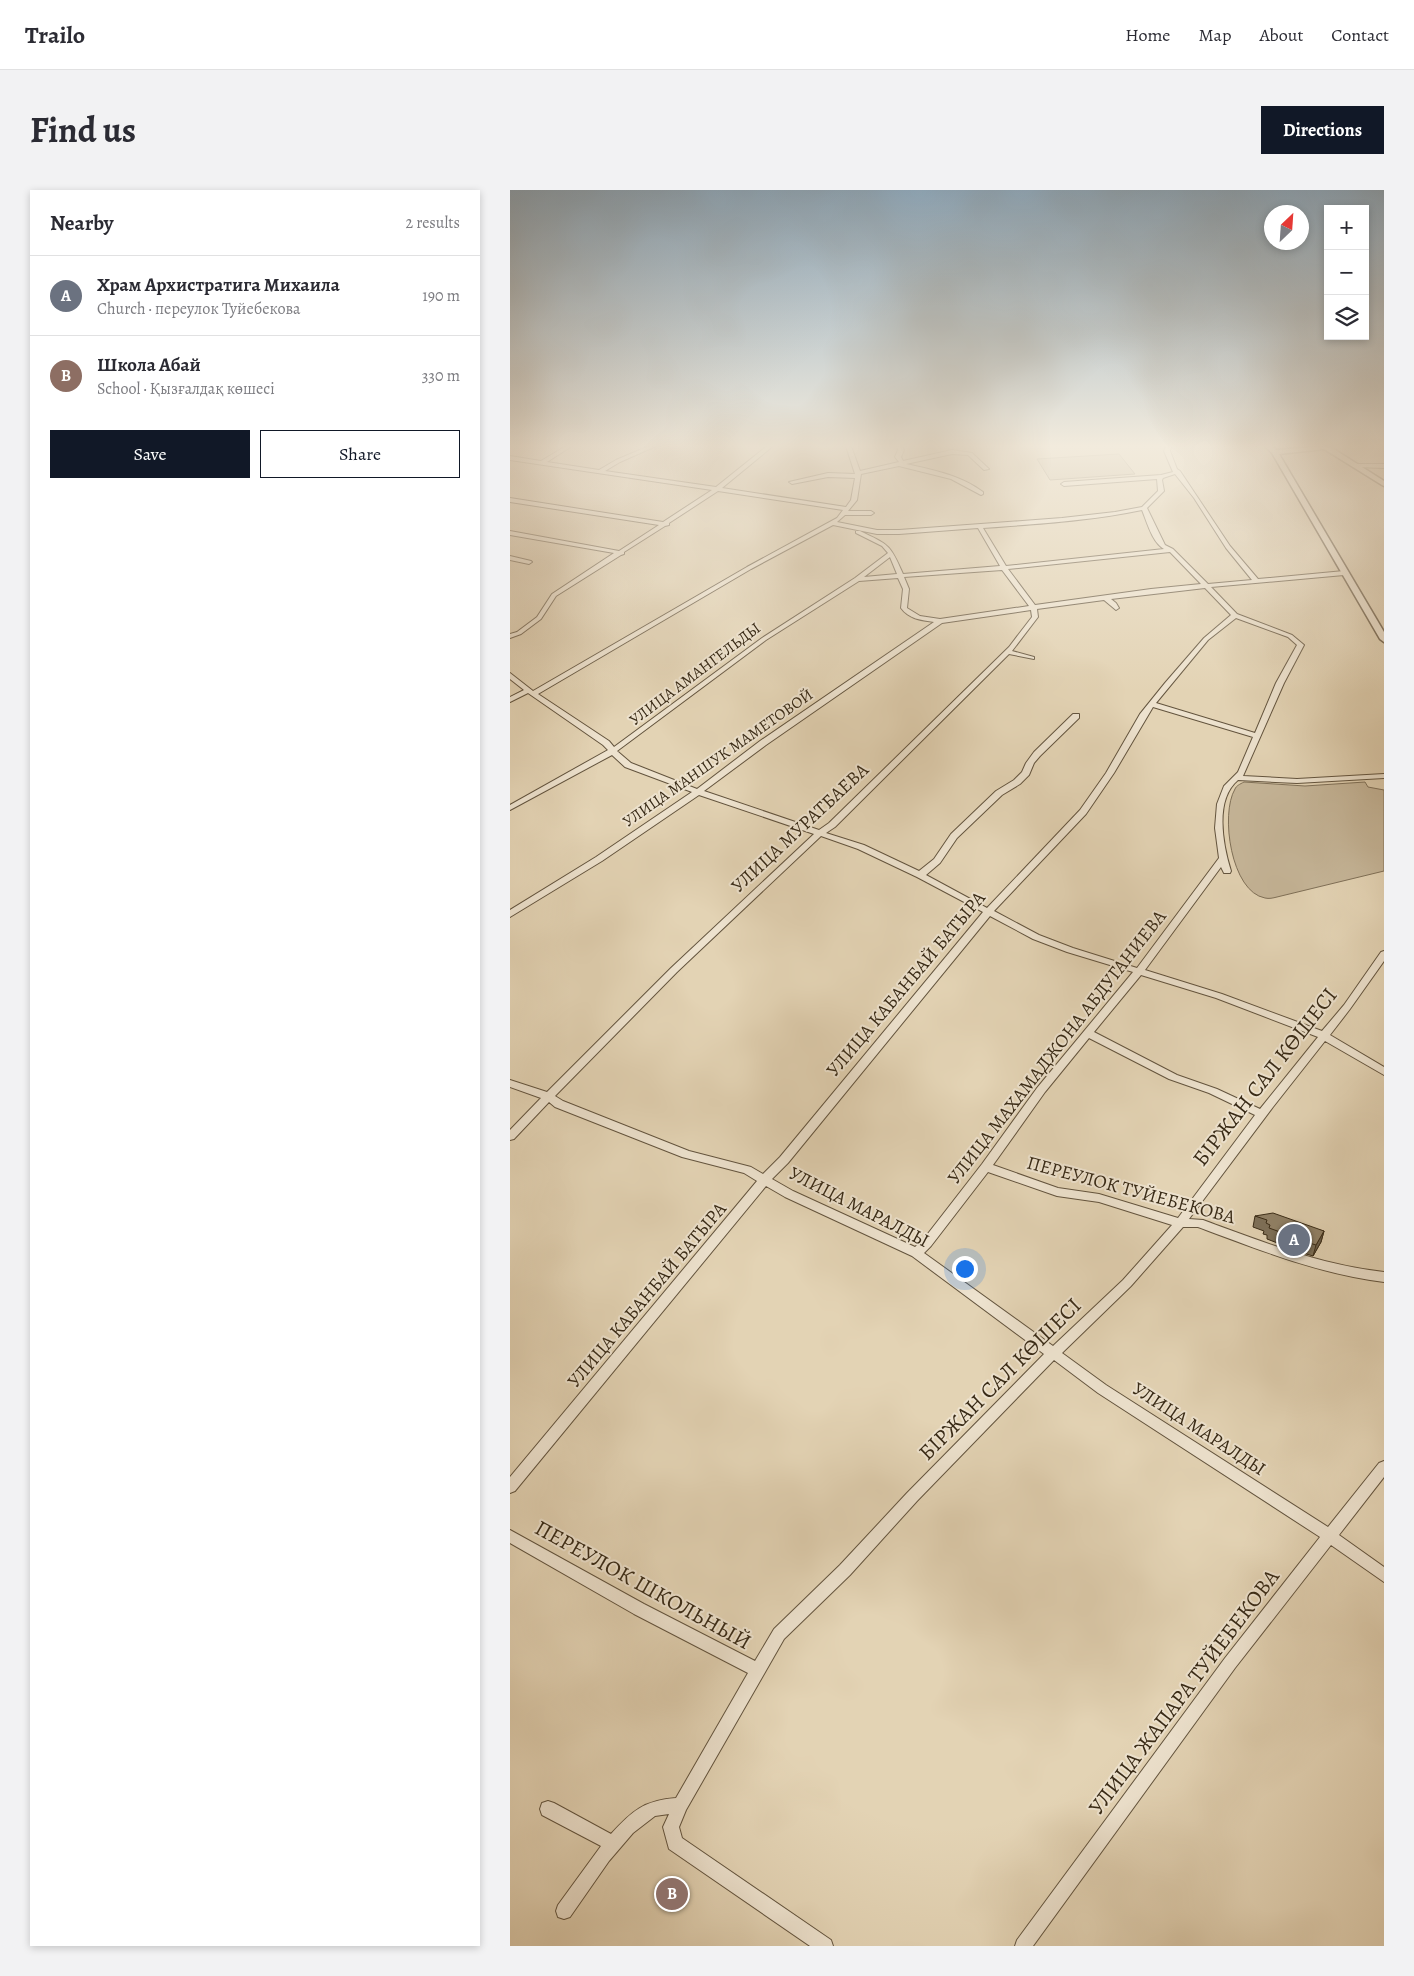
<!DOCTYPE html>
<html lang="en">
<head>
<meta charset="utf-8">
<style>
  body { margin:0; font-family:Alegreya,serif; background:#f2f2f3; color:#2b2b33 }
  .controls { position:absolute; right:15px; top:15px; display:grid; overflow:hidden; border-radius:0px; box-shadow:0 2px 8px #0003 }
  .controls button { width:45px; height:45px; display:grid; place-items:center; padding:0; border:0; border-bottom:1px solid #e1e1e2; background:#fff; color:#2b2b33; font:25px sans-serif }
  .compass { position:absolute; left:754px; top:15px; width:45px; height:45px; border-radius:50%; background:#fff; box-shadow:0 2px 8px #0003; rotate:25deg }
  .you { position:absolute; left:454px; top:1078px; width:18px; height:18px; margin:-12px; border:4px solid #fff; border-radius:50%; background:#1a73e8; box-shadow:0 0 0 8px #1a73e833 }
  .badge { display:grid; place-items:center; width:32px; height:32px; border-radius:50%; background:#111827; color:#fff; font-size:16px; font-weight:700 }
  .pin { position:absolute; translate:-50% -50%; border:2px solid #fff; box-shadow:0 1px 5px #0006 }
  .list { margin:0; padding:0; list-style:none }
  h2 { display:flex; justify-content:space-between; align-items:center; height:65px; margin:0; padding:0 20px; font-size:21px }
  h2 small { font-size:16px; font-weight:400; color:#7c7c81 }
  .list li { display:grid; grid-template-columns:32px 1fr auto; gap:15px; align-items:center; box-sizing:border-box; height:80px; padding:0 20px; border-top:1px solid #e1e1e2 }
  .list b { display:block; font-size:19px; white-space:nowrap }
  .list p { margin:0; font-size:16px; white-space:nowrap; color:#7c7c81 }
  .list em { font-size:16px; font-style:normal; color:#7c7c81 }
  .actions { display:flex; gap:10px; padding:15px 20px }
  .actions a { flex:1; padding:11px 0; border:1px solid #111827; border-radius:0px; text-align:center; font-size:18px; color:#111827 }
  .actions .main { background:#111827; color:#fff }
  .icon { flex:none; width:28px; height:28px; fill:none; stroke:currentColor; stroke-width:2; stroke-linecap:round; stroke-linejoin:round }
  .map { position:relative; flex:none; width:874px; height:1756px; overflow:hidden; border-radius:0px }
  header { display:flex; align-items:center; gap:30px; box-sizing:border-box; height:70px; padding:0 25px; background:#fff; border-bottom:1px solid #e1e1e2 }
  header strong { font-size:24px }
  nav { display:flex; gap:28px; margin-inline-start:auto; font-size:18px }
  .intro { display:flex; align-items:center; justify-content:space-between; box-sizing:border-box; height:120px; padding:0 30px }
  h1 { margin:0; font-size:35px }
  .button { padding:12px 22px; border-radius:0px; background:#111827; color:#fff; font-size:18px; font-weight:700 }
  main { display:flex; gap:30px; padding:0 30px }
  aside { flex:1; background:#fff; border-radius:0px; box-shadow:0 2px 8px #0003 }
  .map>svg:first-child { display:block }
  .green { fill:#c6b699; stroke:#7f7058 }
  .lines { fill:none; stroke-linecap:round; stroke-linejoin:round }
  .minor-casing { stroke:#63543e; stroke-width:2 }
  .tertiary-casing { stroke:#63543e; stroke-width:3 }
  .minor { fill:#ede2ce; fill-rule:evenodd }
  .tertiary { fill:#ede2ce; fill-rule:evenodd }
  .wall { fill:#7d7059; stroke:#382a16 }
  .shaded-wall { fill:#665b49; stroke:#382a16 }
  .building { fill:#918268; stroke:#382a16 }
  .labels { text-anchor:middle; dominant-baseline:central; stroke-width:4; stroke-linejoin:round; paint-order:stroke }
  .far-street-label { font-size:16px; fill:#382a16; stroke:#ede2ce }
  .street-label { font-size:19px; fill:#382a16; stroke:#ede2ce }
  .near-street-label { font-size:22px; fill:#382a16; stroke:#ede2ce }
</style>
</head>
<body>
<header>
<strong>Trailo</strong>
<nav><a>Home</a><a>Map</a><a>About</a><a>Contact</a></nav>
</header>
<div class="intro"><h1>Find us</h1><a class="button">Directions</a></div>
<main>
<aside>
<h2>Nearby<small>2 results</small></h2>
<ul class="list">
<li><span class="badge" style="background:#6b7280">A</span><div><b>Храм Архистратига Михаила</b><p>Church · переулок Туйебекова</p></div><em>190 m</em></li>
<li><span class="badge" style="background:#8d6e63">B</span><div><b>Школа Абай</b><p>School · Қызғалдақ көшесі</p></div><em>330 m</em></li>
</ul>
<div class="actions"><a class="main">Save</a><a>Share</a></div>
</aside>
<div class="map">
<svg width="874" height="1756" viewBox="0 0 874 1756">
  <rect width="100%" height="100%" fill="#e3d3b4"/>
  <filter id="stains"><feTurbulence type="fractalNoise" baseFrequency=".004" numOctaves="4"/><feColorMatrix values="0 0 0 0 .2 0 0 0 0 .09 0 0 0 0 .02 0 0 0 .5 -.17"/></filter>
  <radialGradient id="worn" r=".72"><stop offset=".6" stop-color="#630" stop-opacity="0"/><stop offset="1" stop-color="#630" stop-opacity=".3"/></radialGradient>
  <path class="green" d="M609,264L625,284L540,290L527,269Z
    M734,592L795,596L855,592L858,597L874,600V681L767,707C763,708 759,709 755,708C721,702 710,624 725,599C726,596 730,594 734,592Z"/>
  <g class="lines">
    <g class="minor-casing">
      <path id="minor" d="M56,256H62L37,272L89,280L106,270L139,256H146L110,272L95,281L206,297L257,256H263L212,298L336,317L341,310L345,288L318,287L282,294L279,292L318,283L345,284L336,256H341L350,281L389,272L385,267L388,260L387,256H392L394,260L391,267L393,271L442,260L462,263L479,279L474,280L458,265L442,264L396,274C423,280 450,285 473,302V304L471,305L441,289L389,276L351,284L347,310L338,321H361L364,323L361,325H335L327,332L367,340H389L552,328L605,322L632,317L648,301L647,289L554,296L551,294L554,292L651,285L663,282L654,261L656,256H661L660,261L667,279L670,281L720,356L748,389L834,381L837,383L834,385L701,397L727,424L782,445L794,455L774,493L733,586L787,589L874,584V588L787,593L728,590C704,610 713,655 721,681L720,683H714L711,677L635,780L712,804L812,841L834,815L871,762L874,761V771L840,819L820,845L874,877V885L815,851L763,917L679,1029L693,1030C753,1052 810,1075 874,1082V1092C809,1084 750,1060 688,1037H673L621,1096L552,1163L596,1195L818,1337L869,1273L874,1271V1287L829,1345L874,1377V1392L821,1355L725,1478L523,1756H505L507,1750L715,1468L810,1347L588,1203L544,1170L407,1311L340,1385L274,1449L176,1620L169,1637L172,1648L321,1750L323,1756H300L159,1659L153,1637L159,1624L145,1626L123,1643L99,1671L60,1727L54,1729L48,1727L46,1721L48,1715L91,1656L32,1625L30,1619L32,1613L38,1611L44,1613L101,1644C121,1622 134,1610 166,1608L238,1483L124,1424L0,1353V1340L134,1414L245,1471L264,1439L330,1375L397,1303L534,1164L402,1066L275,1007L256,996L5,1301L0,1303V1287L247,991L234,983L172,967L45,917L39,912L4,949L0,950V940L31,908L0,897V890L37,902L161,778L304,644L189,605L92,671L0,727V720L86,667L182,602L115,577L102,565L0,620V615L98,560L93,555L18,503L0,512V507L14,500L0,489V483L23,501L237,377L327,328L333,320L208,301L159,333V335L155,336L114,362V364L111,365L46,406L31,429L11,444L0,448V444L7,442L27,427L42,404L104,363L0,345V341L109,361L149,335L0,312V308L153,332L202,300L0,270V266L31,271ZM665,284L684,308L716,358L742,390L698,394L663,359L655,355L637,318L654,301L652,290L653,288ZM632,320C637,332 642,352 654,359L496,376L473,338C526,334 580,331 632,320ZM323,335L367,344H389L468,338L490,376L393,384C380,354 379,355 350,341H346V343L372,356L378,363L345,388L252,448L104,557L99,551L28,504L241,379ZM660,362L691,394L641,399L525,415L498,379ZM380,367L387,384L354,387ZM492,380L519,416L430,429L410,426L397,418L399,399L394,387ZM388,388L393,399L391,418C399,429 411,430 424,432L250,551L187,599L121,573L107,561L256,450L349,391ZM695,398L721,425L694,448L655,493L630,524L596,583L570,620L477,718L416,685L430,673L447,648L492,605L510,594L519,585L524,573L530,566L569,528V524H563L524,562L516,573L512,582L504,590L486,601L441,644L424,669L409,681L354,655L316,643L325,637L499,464L524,469V467L502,461L528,427L527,419L594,410L606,420L609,418L606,413L601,409ZM521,420L522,427L499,457L319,633L309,640L194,601L256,555L432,433ZM726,428L778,447L787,455L766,493L745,543L646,513L698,450ZM643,517L743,547L728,582L714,596L707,614L705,638L709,668L627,778L563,758L529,745L484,721L576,624L604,583ZM311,646L348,659L407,687L473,722L270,967L253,984L241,977L179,961L53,911L45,906L167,782ZM480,726L523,749L557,762L623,782L527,898L472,974L413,1050L405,1057L283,1001L262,989L278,973ZM631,785L706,808L808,847L750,919L707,899L667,885L584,842ZM579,848L659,889L699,903L745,925L668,1028L589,1004L548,998L483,975L535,902ZM478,982L547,1006L589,1012L662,1035L613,1090L543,1156L414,1063L421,1056Z
        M847,274H874V278L845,277L844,276Z
        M0,366L21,371L22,372L19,374L0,370Z"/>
    </g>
    <g class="tertiary-casing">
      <path id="tertiary" d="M755,256H762L766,260L819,256L874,291V296L872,295L814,259L769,264L874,442V452L870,449L762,263Z"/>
    </g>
    <use href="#minor" class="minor"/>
    <use href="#tertiary" class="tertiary"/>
  </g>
  <path class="wall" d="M745,1026L814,1041L811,1052L803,1066L770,1056V1054L757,1049V1045L753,1044L754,1041L743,1037Z"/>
  <path class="shaded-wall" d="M814,1041L811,1052L803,1066L806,1055Z"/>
  <path class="building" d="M763,1023L814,1041L806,1055L772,1045L773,1043L759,1038L760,1035L756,1033L757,1030L745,1026Z"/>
  <linearGradient id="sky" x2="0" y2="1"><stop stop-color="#8faabe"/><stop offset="0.51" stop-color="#f2ebdd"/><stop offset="1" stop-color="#f2ebdd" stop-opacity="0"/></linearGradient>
  <rect width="874" height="502" fill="url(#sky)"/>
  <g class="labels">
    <g class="far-street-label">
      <text transform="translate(185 484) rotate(-37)">УЛИЦА АМАНГЕЛЬДЫ</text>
      <text transform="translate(208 568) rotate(-35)">УЛИЦА МАНШУК МАМЕТОВОЙ</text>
    </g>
    <g class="street-label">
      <text transform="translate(290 638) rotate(-43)">УЛИЦА МУРАТБАЕВА</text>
      <text transform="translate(396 794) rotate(-50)">УЛИЦА КАБАНБАЙ БАТЫРА</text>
      <text transform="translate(547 857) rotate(-52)">УЛИЦА МАХАМАДЖОНА АБДУГАНИЕВА</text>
      <text transform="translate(621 1000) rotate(15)">ПЕРЕУЛОК ТУЙЕБЕКОВА</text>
      <text transform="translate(349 1017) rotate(27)">УЛИЦА МАРАЛДЫ</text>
      <text transform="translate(137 1105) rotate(-50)">УЛИЦА КАБАНБАЙ БАТЫРА</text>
      <text transform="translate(689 1239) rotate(33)">УЛИЦА МАРАЛДЫ</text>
    </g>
    <g class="near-street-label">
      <text transform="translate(755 887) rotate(-52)">БІРЖАН САЛ КӨШЕСІ</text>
      <text transform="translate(490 1189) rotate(-45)">БІРЖАН САЛ КӨШЕСІ</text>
      <text transform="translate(133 1395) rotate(29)">ПЕРЕУЛОК ШКОЛЬНЫЙ</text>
      <text transform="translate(674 1502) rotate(-53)">УЛИЦА ЖАПАРА ТУЙЕБЕКОВА</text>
    </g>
  </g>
  <rect width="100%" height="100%" filter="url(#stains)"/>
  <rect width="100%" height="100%" fill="url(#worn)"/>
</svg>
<div class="controls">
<button>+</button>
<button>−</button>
<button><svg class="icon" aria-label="layers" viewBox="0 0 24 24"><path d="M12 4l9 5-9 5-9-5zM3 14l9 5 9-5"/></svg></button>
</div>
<svg class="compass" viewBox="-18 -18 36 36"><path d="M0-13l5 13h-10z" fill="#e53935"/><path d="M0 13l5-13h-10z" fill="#7c7c81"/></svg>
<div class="you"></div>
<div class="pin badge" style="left:784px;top:1050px;background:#6b7280">A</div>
<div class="pin badge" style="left:162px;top:1704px;background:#8d6e63">B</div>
</div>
</main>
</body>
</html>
